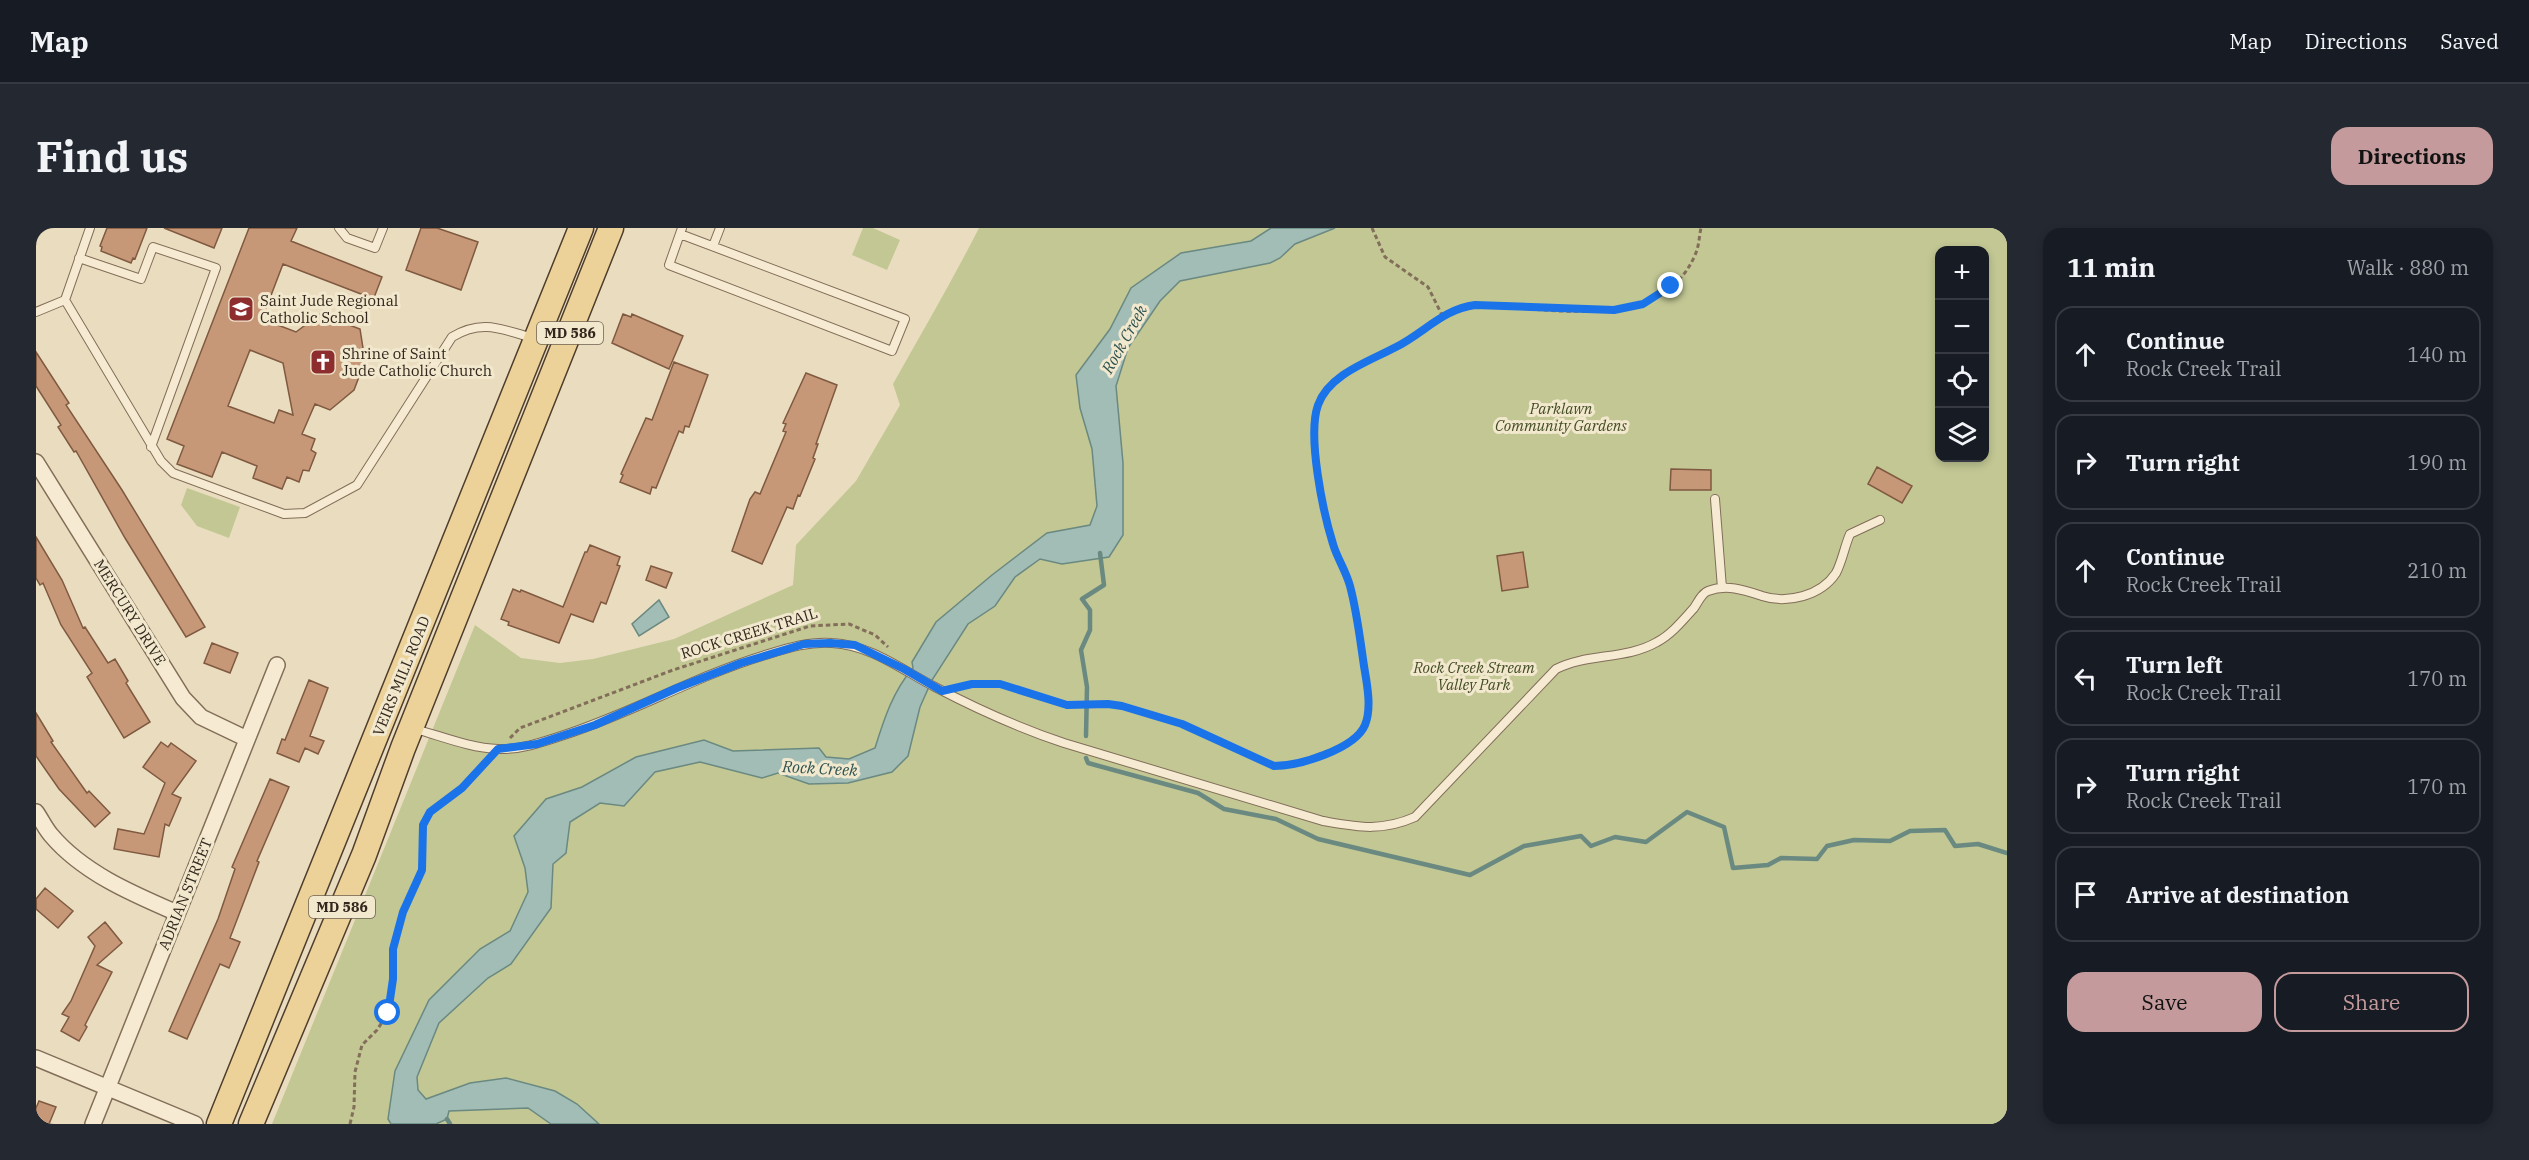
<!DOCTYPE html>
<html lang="en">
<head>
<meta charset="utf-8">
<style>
  body { margin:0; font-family:"IBM Plex Serif",serif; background:#242831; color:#f1f3f6 }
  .controls { position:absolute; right:18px; top:18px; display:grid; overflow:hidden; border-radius:12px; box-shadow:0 3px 9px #0003 }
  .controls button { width:54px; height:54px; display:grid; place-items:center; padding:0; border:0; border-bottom:2px solid #363941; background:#171b24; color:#f1f3f6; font:30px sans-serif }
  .stop { position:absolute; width:18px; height:18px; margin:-14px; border:4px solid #1a73e8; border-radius:50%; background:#fff }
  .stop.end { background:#1a73e8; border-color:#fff; box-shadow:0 2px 6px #0008 }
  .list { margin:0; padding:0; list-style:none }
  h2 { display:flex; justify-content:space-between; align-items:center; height:78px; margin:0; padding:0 24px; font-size:26px }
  h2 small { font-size:20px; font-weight:400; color:#9ea1a6 }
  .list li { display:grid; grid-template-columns:39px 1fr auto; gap:18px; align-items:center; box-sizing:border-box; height:96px; margin:0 12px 12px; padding:0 12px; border:2px solid #363941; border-radius:18px }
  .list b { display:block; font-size:22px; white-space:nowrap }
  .list p { margin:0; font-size:20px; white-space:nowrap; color:#9ea1a6 }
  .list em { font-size:20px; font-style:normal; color:#9ea1a6 }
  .actions { display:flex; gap:12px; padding:18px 24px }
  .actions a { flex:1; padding:14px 0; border:2px solid #c49a9c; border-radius:18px; text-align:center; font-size:21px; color:#c49a9c }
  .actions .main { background:#c49a9c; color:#111 }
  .icon { flex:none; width:33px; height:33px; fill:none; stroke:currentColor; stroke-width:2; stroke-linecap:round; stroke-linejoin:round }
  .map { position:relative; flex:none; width:1971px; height:896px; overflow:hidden; border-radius:18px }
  header { display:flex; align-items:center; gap:36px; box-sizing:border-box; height:84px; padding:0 30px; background:#171b24; border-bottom:2px solid #363941 }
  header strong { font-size:28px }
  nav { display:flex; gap:33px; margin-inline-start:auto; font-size:21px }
  .intro { display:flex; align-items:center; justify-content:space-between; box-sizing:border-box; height:144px; padding:0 36px }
  h1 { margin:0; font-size:42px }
  .button { padding:15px 27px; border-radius:18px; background:#c49a9c; color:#111; font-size:21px; font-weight:700 }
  main { display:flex; gap:36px; padding:0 36px }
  aside { flex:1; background:#171b24; border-radius:18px; box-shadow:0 3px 9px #0003 }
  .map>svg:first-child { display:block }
  .green { fill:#c2c794; fill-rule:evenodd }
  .water { fill:#a2bdb5; stroke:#6a8981; stroke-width:1.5 }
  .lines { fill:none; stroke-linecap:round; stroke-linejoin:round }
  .stream { stroke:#6a8981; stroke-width:4.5 }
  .building { fill:#c69877; stroke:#7f5940; stroke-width:1.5; fill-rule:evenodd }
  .lane-casing { stroke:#826e59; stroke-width:10 }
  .street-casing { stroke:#826e59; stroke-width:18 }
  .primary-casing { stroke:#4f3d2d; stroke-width:27 }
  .path { stroke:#826e59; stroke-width:3; stroke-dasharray:4.5 3; stroke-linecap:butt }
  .lane { stroke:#f6ebd2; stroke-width:8 }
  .street { stroke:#f6ebd2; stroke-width:15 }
  .primary { stroke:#ecd298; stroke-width:24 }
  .route { stroke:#1a73e8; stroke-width:8 }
  .labels { text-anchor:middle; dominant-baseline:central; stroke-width:6; stroke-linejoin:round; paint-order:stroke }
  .shield { fill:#f2e8ce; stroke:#6c6151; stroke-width:1.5 }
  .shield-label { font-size:14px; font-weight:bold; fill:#32271c }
  .poi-label { font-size:15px; fill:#32271c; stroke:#f2e8ce; text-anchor:start }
  .park-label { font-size:15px; font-style:italic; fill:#434d24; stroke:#f2e8ce }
  .street-label { font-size:15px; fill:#32271c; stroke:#f2e8ce }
  .water-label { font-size:16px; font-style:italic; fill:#2c514f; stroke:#f2e8ce }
</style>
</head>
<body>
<header>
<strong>Map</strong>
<nav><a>Map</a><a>Directions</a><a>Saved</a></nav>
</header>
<div class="intro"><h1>Find us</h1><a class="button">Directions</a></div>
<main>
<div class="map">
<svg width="1971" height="896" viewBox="0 0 1971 896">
  <rect width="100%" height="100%" fill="#eaddbf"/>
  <path class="green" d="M827,0H837L864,12L851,42L816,27Z
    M943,0H1971V896H236L439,397L485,430L524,435L557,431L638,411L757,357L760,317L820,253L864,177L857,156C886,104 916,53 943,0ZM1904,22H1948V230H1904Z
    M151,260L204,279L193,310L161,298L145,277Z"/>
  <path class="water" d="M1235,0H1299L1259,16L1244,30L1234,35L1144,53L1124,73L1092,120L1080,158L1087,235V307L1073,329L1026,336L1004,331L979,349L959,378L932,396L896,452L884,479L872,528L856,544L812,555L773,556L742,545L726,550L664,534L619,544L588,578L564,575L534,594L530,625L517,636L515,680L475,736L452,750L403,795L381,849L382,862L390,871L434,855L470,850L519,863L541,876L563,896H515L492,880L413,883L411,891L400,896H355L352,891L359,843L393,772L444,721L474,703L492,664L489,640L478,608L510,571L546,559L600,529L668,512L697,523L783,520L790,529L813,531L839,520C848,491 857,463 877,440L876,434L900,394L956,347L1011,305L1054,297L1061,278L1056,221L1044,180L1040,147L1074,101L1095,60L1145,25L1215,13Z
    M623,372L633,389L603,408L596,396Z"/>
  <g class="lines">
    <path class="stream" d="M1050,508L1051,459L1045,422L1054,402V382L1046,371L1068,357L1064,325
      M1050,530L1052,535L1162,565L1188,581L1240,591L1282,611L1434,647L1488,618L1545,608L1555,618L1579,609L1610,614L1651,584L1688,599L1697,640L1732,637L1745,630L1781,631L1791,618L1818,612L1854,613L1874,603L1909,602L1919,618L1942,616L1971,625
      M411,891L414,896"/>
  </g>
  <path class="building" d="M71,0H111L99,31L97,30L95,35L65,23L66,19L64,18Z
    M128,0H186L178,20Z
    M213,0H261L255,13L346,49L334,80L325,83L322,75L325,66L247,36L226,91L260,104L284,86L324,101L329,133L318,162L294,182L279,176L266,206L279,211L275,222L280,225L273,243L267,242L263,254L251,249L246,261L217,250L221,238L186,224L176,249L141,236L148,218L131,211ZM214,122L247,135L257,187L243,182L238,195L192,178Z
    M385,0H401L442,14L425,62L370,42Z
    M587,86L595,89L596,86L647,108L633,141L576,115Z
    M0,124L33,175L30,177L86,262L169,399L150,409L89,310L40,223L38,224L22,199L25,197L0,158Z
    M638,134L672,147L653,199L649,198L647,205L643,203L620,260L616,259L614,266L584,254L587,247L585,246L610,190L616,192Z
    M770,145L801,157L780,216H782L777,230L779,231L764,268L762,267L757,281L751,279L726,336L696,323L714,271L719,264L724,266L750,204L747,203L750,196L747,195Z
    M1841,239L1876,258L1866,275L1832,256Z
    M1635,241L1675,242V262H1634Z
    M0,309L26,352L47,400L49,399L72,435L79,431L92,453L90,455L114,494L88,510L51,449L56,445L25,397L7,355L4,357L0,350Z
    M554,317L584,329L581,337L584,338L570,376L565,374L557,394L535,386L523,415L472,397L473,394L465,391L477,361L484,364L485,362L527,379L549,324H551Z
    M1487,324L1492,359L1466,363L1461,328Z
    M615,338L636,345L630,360L610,352Z
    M176,415L202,425L194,445L168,435Z
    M273,452L292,460L274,508L288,513L282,526L269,520L263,534L241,525L246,511L249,512Z
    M0,485L17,513L15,514L51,565L53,563L74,585L59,599L23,561L0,528Z
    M125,514L132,519L135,515L160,533L136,566L145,570L133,598L129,596L123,629L78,621L82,601L108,606L129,555L107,539Z
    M234,551L253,559L221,633L223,634L194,710L204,714L193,740L184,736L151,811L133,803L182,691L199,641L196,639Z
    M9,660L37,683L22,700L0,681V671Z
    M69,694L86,715L61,737L76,744L49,797L51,799L43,813L25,803L33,789L26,786L35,773L59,718L52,709Z
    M3,873L20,879L13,896H0V880Z"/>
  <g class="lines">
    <g class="lane-casing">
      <path id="lane" d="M54,0L29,72L125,233L137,245L248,286L269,285L321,257L416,109C446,91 465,101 497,110
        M303,0L311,10L339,20L347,0
        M644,6L869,91L856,123L633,37L646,0
        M677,18L684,0
        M43,30L105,51L117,19L180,40L115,219
        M0,84L29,72
        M1679,271L1686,360
        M379,501C405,508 434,520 462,521C484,522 507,514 528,507C596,485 658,449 726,428C749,421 772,413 796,415C835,417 866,442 899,459C941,481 983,500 1028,515L1287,593C1322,599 1345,604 1379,589L1520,441C1551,425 1590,432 1621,414C1636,406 1647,392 1658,380C1662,374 1666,365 1672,363C1691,356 1708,362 1726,368C1751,376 1785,368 1800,345C1806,334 1809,317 1814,306L1844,292"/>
    </g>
    <g class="street-casing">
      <path id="street" d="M0,234L147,470L165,489L211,511
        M0,584C5,591 9,600 15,607C47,645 97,666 141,685
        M0,830L159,896
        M57,896L241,437"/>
    </g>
    <g class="primary-casing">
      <path id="primary" d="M183,896L545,0
        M215,896L328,627L367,520L575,0"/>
    </g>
    <path class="path" d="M1336,0L1349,29L1392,59L1406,87
      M923,459L949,455L964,456L1031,477L1072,476L1086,478L1146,496L1238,538L1255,537L1318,513C1324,507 1329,499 1331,490C1336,465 1321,380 1313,355C1308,342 1302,330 1297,317C1287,286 1269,198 1286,170C1302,144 1334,133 1360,119C1388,105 1406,81 1439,77C1506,79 1625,107 1659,27C1663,19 1663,9 1665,0
      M474,510L484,500L637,442L774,398L813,396L839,407L852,419
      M314,896L318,879L319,844L326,817L341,802L352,785L357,751V721L367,684L386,642L387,597L394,584L426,560L452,532"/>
    <use href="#lane" class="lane"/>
    <use href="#street" class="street"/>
    <use href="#primary" class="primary"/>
  </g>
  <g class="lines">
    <path class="route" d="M352,785L357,751V721L367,684L386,642L387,597L394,584L426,560L462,521L501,516L559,497L641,460L705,435L768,416L794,415L819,417L868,441L906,463L936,456H964L1031,477L1072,476L1086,478L1146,496L1238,538C1263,538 1319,521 1329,497C1336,480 1331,456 1328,438C1324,411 1321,384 1314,358C1310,343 1301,330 1297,316C1287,284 1271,208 1282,177C1293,146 1334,133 1360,119C1388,105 1407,81 1439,77L1578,82L1607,76L1635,58"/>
  </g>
  <defs>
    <g id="school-square" transform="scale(1.35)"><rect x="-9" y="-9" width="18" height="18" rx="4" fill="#8d2d2e" stroke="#f2e8ce"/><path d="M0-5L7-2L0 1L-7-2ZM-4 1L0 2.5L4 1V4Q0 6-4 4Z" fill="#fff"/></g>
    <g id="church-square" transform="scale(1.35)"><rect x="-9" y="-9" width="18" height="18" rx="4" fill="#8d2d2e" stroke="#f2e8ce"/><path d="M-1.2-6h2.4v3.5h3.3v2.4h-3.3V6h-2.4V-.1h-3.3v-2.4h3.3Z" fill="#fff"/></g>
  </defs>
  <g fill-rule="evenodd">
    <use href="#school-square" x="205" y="81"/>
    <use href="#church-square" x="287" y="134"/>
  </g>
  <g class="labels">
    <g class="shield">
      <rect x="501" y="94" width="66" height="22" rx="4.5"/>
      <rect x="273" y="668" width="66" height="22" rx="4.5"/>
    </g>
    <g class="shield-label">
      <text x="534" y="105">MD 586</text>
      <text x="306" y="679">MD 586</text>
    </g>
    <g class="poi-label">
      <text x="224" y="72">Saint Jude Regional<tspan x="224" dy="17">Catholic School</tspan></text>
      <text x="306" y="125">Shrine of Saint<tspan x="306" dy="17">Jude Catholic Church</tspan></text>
    </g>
    <g class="park-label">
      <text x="1525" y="180">Parklawn<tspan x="1525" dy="17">Community Gardens</tspan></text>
      <text x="1438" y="439">Rock Creek Stream<tspan x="1438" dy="17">Valley Park</tspan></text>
    </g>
    <g class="street-label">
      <text transform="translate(94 384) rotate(58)">MERCURY DRIVE</text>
      <text transform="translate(713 405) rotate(-17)">ROCK CREEK TRAIL</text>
      <text transform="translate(365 448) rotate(-68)">VEIRS MILL ROAD</text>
      <text transform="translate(149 666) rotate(-68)">ADRIAN STREET</text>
    </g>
    <g class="water-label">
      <text transform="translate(1088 111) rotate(-61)">Rock Creek</text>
      <text transform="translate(784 540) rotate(3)">Rock Creek</text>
    </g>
  </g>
</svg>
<div class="controls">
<button>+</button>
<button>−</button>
<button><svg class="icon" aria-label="locate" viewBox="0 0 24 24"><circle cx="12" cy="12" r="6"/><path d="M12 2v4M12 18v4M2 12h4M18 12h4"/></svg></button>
<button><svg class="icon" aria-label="layers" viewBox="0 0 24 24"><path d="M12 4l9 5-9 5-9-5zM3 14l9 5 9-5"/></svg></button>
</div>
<div class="stop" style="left:352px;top:785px"></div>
<div class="stop end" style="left:1635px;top:58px"></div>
</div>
<aside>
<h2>11 min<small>Walk · 880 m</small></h2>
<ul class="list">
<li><svg class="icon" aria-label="ahead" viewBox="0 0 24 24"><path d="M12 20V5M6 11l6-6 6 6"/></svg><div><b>Continue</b><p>Rock Creek Trail</p></div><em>140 m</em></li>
<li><svg class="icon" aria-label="right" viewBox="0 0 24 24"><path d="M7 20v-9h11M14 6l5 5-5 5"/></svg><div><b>Turn right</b></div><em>190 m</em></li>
<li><svg class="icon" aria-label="ahead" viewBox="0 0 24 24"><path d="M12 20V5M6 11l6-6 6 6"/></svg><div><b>Continue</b><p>Rock Creek Trail</p></div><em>210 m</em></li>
<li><svg class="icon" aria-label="left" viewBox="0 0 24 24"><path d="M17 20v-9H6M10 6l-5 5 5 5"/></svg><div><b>Turn left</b><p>Rock Creek Trail</p></div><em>170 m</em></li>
<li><svg class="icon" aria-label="right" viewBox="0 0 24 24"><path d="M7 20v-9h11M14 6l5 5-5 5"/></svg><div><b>Turn right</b><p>Rock Creek Trail</p></div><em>170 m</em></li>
<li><svg class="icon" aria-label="arrive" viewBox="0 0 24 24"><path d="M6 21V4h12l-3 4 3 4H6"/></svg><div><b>Arrive at destination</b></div></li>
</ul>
<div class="actions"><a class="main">Save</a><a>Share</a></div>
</aside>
</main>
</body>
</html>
